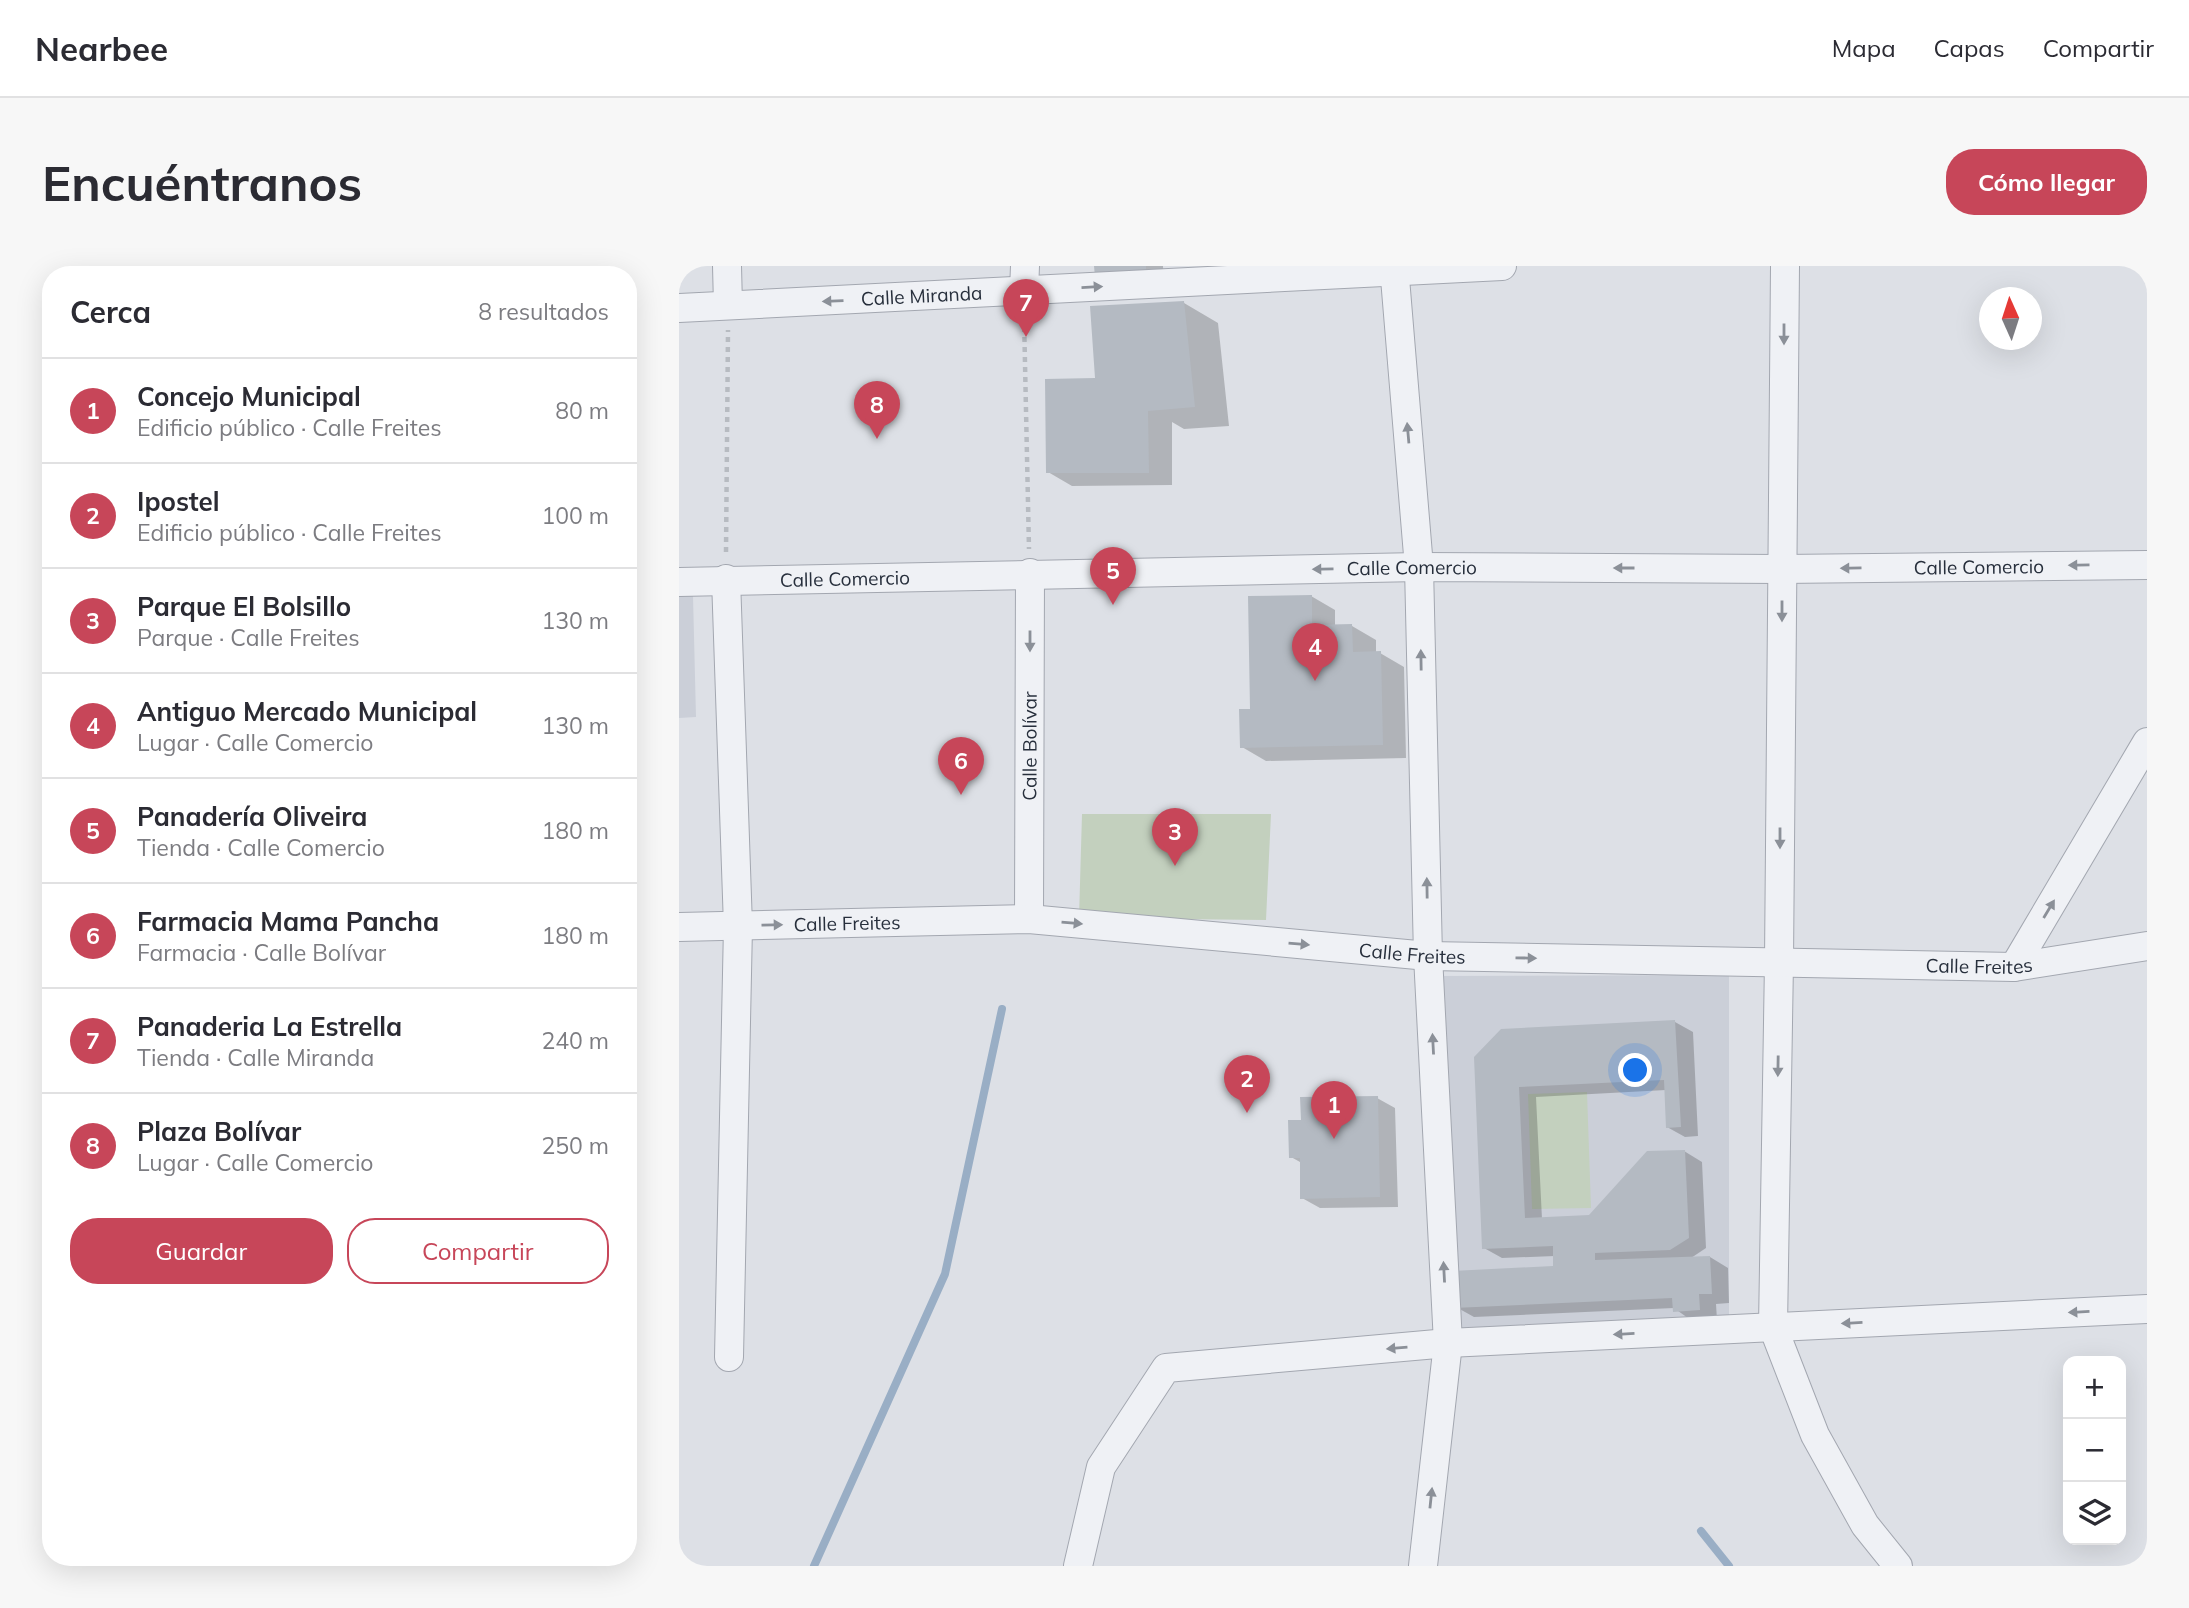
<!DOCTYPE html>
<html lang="es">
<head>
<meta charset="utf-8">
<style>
  body { margin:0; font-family:Mulish,sans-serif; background:#f7f7f7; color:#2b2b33 }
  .controls { position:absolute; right:21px; bottom:21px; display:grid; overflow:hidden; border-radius:14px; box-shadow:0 7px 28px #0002 }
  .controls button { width:63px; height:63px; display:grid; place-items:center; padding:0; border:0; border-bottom:2px solid #e1e1e2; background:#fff; color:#2b2b33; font:35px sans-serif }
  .compass { position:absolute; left:1300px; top:21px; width:63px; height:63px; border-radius:50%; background:#fff; box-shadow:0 7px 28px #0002; rotate:357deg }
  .you { position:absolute; left:957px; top:805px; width:24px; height:24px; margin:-18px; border:5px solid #fff; border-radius:50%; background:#1a73e8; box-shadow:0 0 0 10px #1a73e833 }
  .badge { display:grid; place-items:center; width:46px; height:46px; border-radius:50%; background:#c74659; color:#fff; font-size:23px; font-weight:700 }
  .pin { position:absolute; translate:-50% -58px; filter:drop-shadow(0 2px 4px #0008) }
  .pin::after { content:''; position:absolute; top:37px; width:24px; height:21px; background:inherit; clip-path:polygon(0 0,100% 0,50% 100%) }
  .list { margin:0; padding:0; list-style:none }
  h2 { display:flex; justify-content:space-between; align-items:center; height:91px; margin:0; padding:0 28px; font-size:30px }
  h2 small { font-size:23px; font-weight:400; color:#7c7c81 }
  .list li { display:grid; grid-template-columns:46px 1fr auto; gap:21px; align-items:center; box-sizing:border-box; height:105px; padding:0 28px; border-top:2px solid #e1e1e2 }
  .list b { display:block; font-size:26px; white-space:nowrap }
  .list p { margin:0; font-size:23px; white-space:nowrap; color:#7c7c81 }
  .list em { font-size:23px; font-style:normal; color:#7c7c81 }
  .actions { display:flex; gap:14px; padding:21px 28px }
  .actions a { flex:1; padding:16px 0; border:2px solid #c74659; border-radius:28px; text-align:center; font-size:24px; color:#c74659 }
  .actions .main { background:#c74659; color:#fff }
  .icon { flex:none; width:38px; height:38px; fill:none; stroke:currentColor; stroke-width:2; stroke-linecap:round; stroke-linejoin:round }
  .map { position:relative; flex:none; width:1468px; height:1300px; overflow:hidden; border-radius:28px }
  header { display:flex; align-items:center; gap:42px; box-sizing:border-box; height:98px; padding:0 35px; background:#fff; border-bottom:2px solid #e1e1e2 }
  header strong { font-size:33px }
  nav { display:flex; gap:38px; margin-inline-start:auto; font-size:24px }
  .intro { display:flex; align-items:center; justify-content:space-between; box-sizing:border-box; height:168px; padding:0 42px }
  h1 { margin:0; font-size:49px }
  .button { padding:18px 32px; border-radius:28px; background:#c74659; color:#fff; font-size:24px; font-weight:700 }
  main { display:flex; gap:42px; padding:0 42px }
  aside { flex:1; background:#fff; border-radius:28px; box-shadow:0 7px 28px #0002 }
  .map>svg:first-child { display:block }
  .built { fill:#cbcfd8 }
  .green { fill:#c3d0be }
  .shadow { fill:#0003 }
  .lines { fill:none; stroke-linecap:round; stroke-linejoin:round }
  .stream { stroke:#99aec5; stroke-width:8 }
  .building { fill:#b4bac2 }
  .minor-casing { stroke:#a3a7b0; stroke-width:30 }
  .path { stroke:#b7bbc1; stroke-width:4.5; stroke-dasharray:5 5; stroke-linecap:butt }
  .minor { stroke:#eff1f5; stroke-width:28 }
  .oneway { fill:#8b9098 }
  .labels { text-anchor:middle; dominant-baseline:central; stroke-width:6; stroke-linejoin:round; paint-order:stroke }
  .street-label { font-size:19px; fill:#272f3c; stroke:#eceff4 }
</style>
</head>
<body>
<header>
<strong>Nearbee</strong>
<nav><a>Mapa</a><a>Capas</a><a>Compartir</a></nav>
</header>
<div class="intro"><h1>Encuéntranos</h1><a class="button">Cómo llegar</a></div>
<main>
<aside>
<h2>Cerca<small>8 resultados</small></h2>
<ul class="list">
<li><span class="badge">1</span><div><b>Concejo Municipal</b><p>Edificio público · Calle Freites</p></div><em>80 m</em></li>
<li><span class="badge">2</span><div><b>Ipostel</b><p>Edificio público · Calle Freites</p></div><em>100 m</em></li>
<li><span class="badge">3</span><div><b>Parque El Bolsillo</b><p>Parque · Calle Freites</p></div><em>130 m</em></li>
<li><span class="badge">4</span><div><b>Antiguo Mercado Municipal</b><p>Lugar · Calle Comercio</p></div><em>130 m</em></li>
<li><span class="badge">5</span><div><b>Panadería Oliveira</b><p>Tienda · Calle Comercio</p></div><em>180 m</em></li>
<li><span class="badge">6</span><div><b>Farmacia Mama Pancha</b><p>Farmacia · Calle Bolívar</p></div><em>180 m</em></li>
<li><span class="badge">7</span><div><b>Panaderia La Estrella</b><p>Tienda · Calle Miranda</p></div><em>240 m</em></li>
<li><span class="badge">8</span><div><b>Plaza Bolívar</b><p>Lugar · Calle Comercio</p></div><em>250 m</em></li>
</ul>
<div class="actions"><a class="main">Guardar</a><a>Compartir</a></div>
</aside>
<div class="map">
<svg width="1468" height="1300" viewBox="0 0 1468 1300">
  <rect width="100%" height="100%" fill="#dde0e6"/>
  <path class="built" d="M0,330H14L17,451L0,452Z
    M1050,709V1052L764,1070L752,710Z"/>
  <path class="green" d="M403,548H592L587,654L400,652Z
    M908,826L912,942L853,943L849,828Z"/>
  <path class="shadow" d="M417,0H484L485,19Z
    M505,37L539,57L550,160L505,163L493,156V219L393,220L369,206L422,114Z
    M632,330L656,344V360H673L697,374V387H701L725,401L727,492L587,495L563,481L573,445Z
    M996,756L1014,766L1019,870L1006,871L988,861L987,824L857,831L863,953L911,951L1005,885L1023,896L1027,982L1012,992L1031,991L1049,1002L1050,1037L1037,1038L1038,1054L1013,1055L995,1042L795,1051L777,1041L876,1002V990L823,992L805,982L796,792Z
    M698,832L716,842L719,941L641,942L623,932L621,896L612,891L623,856Z"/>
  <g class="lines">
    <path class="stream" d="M1022,1265L1050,1300
      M135,1300L266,1008L323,743"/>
  </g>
  <path class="building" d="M415,0H467V9L416,11Z
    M505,35L516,141L469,145L470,207H367L366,113L416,112L411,40Z
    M633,329V359L673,358L674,386L702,385L704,479L561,482L560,443H571L569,330Z
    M996,754L1002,861L987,862L985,814L840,821L846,952L910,949L968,885L1006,884L1010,972L991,984L916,987V994L1031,990L1033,1028H1020L1021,1044L994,1046L993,1032L775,1042L773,1005L874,1000V980L803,983L795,791L822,763Z
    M699,830L701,931L621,933V892H610L609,854H622L621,831Z"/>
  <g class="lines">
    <g class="minor-casing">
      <g id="minor">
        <path d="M48,0L49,39"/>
        <path d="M715,0L740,301L749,690L769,1077L744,1300"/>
        <path d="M1106,0L1100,696L1094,1061L1136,1169L1186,1259L1219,1300"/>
        <path d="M345,25L346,0"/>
        <path id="s1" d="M0,42L823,0"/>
        <path d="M47,313L59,660L50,1091"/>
        <path id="s2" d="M0,316L740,301L1103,303L1468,299"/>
        <path id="s3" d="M350,653L351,307"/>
        <path id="s4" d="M0,661L350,653L749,690L1335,701L1468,680"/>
        <path d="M1335,701L1468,476"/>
        <path d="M399,1300L422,1201L487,1102L769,1077L1468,1043"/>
      </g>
    </g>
    <path class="path" d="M345,51L350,283
      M47,286L49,64"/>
    <use href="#minor" class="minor"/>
  </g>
  <defs><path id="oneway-solid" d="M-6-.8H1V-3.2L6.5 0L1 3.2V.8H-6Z" transform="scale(1.75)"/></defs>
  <g class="oneway">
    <use href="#oneway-solid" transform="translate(413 21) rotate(-3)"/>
    <use href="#oneway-solid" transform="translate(154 35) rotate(178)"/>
    <use href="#oneway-solid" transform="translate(1105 68) rotate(90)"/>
    <use href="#oneway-solid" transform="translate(729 167) rotate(-95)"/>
    <use href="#oneway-solid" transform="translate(1400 299) rotate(179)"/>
    <use href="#oneway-solid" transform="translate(945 302) rotate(-180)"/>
    <use href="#oneway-solid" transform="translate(1172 302) rotate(179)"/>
    <use href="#oneway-solid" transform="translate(644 303) rotate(179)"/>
    <use href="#oneway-solid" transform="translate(1103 345) rotate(90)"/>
    <use href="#oneway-solid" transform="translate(351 375) rotate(90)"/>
    <use href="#oneway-solid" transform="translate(742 394) rotate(-91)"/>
    <use href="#oneway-solid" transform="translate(1101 572) rotate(90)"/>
    <use href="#oneway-solid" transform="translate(748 622) rotate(-91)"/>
    <use href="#oneway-solid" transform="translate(1370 643) rotate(-59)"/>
    <use href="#oneway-solid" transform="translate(393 657) rotate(5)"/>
    <use href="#oneway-solid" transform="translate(93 659) rotate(-1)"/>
    <use href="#oneway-solid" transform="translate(620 678) rotate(5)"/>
    <use href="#oneway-solid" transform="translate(847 692) rotate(1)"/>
    <use href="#oneway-solid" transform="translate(754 778) rotate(-93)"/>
    <use href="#oneway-solid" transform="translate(1099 800) rotate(91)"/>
    <use href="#oneway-solid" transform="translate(765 1006) rotate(-93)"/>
    <use href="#oneway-solid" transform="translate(1400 1046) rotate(177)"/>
    <use href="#oneway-solid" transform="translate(1173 1057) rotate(177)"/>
    <use href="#oneway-solid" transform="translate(945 1068) rotate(177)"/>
    <use href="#oneway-solid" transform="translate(718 1082) rotate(175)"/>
    <use href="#oneway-solid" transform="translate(752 1232) rotate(-84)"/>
  </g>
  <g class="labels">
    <g class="street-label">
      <text stroke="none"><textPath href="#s1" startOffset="243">Calle Miranda</textPath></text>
      <text stroke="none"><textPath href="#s2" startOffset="1300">Calle Comercio</textPath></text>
      <text stroke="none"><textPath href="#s2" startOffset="733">Calle Comercio</textPath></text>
      <text stroke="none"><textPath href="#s2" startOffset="166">Calle Comercio</textPath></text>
      <text stroke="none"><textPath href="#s3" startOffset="173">Calle Bolívar</textPath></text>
      <text stroke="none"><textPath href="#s4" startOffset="168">Calle Freites</textPath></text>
      <text stroke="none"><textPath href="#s4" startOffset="735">Calle Freites</textPath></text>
      <text stroke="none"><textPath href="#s4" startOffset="1302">Calle Freites</textPath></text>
    </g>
  </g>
</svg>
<div class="controls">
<button>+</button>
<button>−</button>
<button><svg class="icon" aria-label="layers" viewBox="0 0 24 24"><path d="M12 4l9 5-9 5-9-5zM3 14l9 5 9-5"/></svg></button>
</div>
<svg class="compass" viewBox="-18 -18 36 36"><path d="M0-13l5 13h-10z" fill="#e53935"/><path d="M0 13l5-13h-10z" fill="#7c7c81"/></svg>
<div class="you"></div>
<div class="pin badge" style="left:655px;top:873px">1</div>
<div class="pin badge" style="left:568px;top:847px">2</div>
<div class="pin badge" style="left:496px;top:600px">3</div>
<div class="pin badge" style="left:636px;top:415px">4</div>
<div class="pin badge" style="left:434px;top:339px">5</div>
<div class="pin badge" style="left:282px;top:529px">6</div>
<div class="pin badge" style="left:347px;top:71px">7</div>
<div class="pin badge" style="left:198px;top:173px">8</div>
</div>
</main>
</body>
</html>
